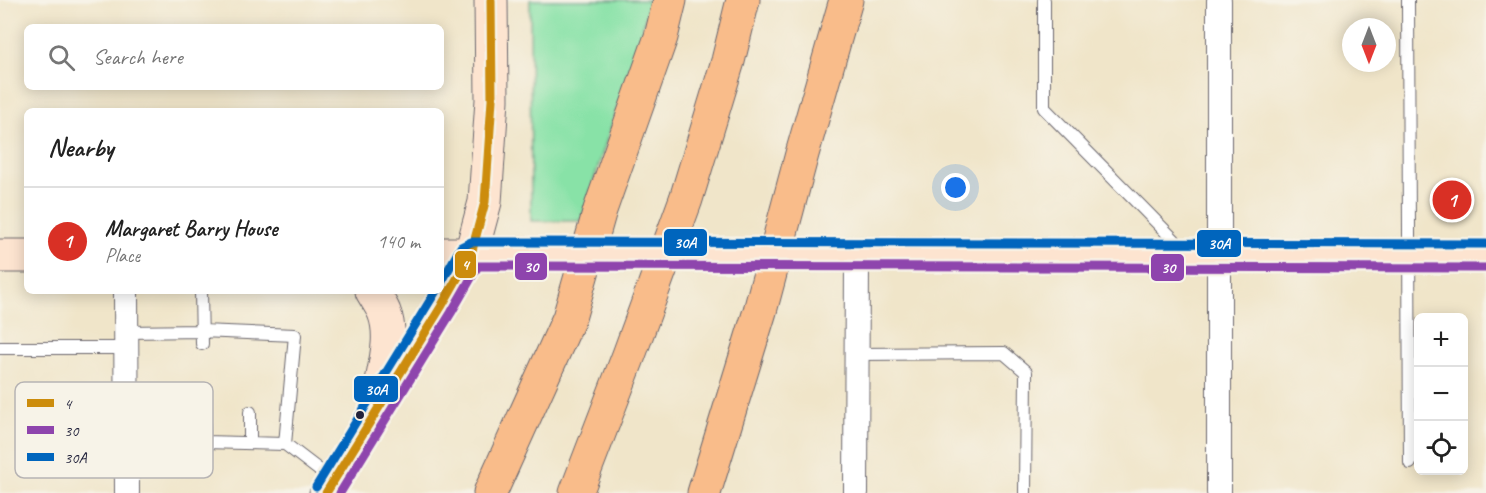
<!DOCTYPE html>
<html lang="en">
<head>
<meta charset="utf-8">
<style>
  body { margin:0; font-family:Caveat,sans-serif; background:#f2f2f2; color:#222 }
  .controls { position:absolute; right:18px; bottom:18px; display:grid; overflow:hidden; border-radius:9px; box-shadow:0 3px 15px #0003 }
  .controls button { width:54px; height:54px; display:grid; place-items:center; padding:0; border:0; border-bottom:2px solid #e0e0e0; background:#fff; color:#222; font:30px sans-serif }
  .compass { position:absolute; left:1342px; top:18px; width:54px; height:54px; border-radius:50%; background:#fff; box-shadow:0 3px 15px #0003; rotate:180deg }
  .you { position:absolute; left:956px; top:188px; width:21px; height:21px; margin:-15px; border:4px solid #fff; border-radius:50%; background:#1a73e8; box-shadow:0 0 0 9px #1a73e833 }
  .badge { display:grid; place-items:center; width:39px; height:39px; border-radius:50%; background:#d93025; color:#fff; font-size:20px; font-weight:700 }
  .pin { position:absolute; translate:-50% -50%; border:3px solid #fff; box-shadow:0 2px 6px #0006 }
  .list { margin:0; padding:0; list-style:none }
  h2 { display:flex; justify-content:space-between; align-items:center; height:78px; margin:0; padding:0 24px; font-size:26px }
  h2 small { font-size:20px; font-weight:400; color:#767676 }
  .list li { display:grid; grid-template-columns:39px 1fr auto; gap:18px; align-items:center; box-sizing:border-box; height:108px; padding:0 24px; border-top:2px solid #e0e0e0 }
  .list b { display:block; font-size:22px; white-space:nowrap }
  .list p { margin:0; font-size:20px; white-space:nowrap; color:#767676 }
  .list em { font-size:20px; font-style:normal; color:#767676 }
  .icon { flex:none; width:33px; height:33px; fill:none; stroke:currentColor; stroke-width:2; stroke-linecap:round; stroke-linejoin:round }
  .map { position:relative; flex:none; width:1486px; height:493px; overflow:hidden }
  .search { position:absolute; background:#fff; box-shadow:0 3px 15px #0003; left:24px; top:24px; width:420px; height:66px; display:flex; align-items:center; gap:15px; box-sizing:border-box; padding:0 21px; border-radius:9px; color:#767676; font-size:22px }
  .panel { position:absolute; background:#fff; box-shadow:0 3px 15px #0003; left:24px; top:108px; width:420px; height:186px; border-radius:9px }
  .map>svg:first-child { display:block }
  .grass { fill:#88e2a7; stroke:#558271; stroke-width:1.5 }
  .lines { fill:none; stroke-linecap:round; stroke-linejoin:round }
  .lane-casing { stroke:#6a666d; stroke-width:14 }
  .street-casing { stroke:#6a666d; stroke-width:26 }
  .secondary-casing { stroke:#6a666d; stroke-width:35 }
  .highway-casing { stroke:#6a666d; stroke-width:35 }
  .lane { stroke:#fff; stroke-width:12 }
  .street { stroke:#fff; stroke-width:24 }
  .secondary { stroke:#fde4d0; stroke-width:33 }
  .highway { stroke:#f9bc8a; stroke-width:33 }
  .secondary-bridge-casing { stroke:#6a666d; stroke-width:35; stroke-linecap:butt }
  .secondary-bridge { stroke:#fde4d0; stroke-width:33 }
  .bus-1-casing { stroke:#f7f3e8; stroke-width:14 }
  .bus-2-casing { stroke:#f7f3e8; stroke-width:14 }
  .bus-3-casing { stroke:#f7f3e8; stroke-width:14 }
  .bus-1 { stroke:#cc8c0c; stroke-width:9 }
  .bus-2 { stroke:#8e44ad; stroke-width:9 }
  .bus-3 { stroke:#0065bd; stroke-width:9 }
  .bus-dot { fill:#22223b; stroke:#f7f3e8; stroke-width:2 }
  .key { fill:#f7f3e8; stroke:#b7b4b4; stroke-width:1.5 }
  .key-label { font-size:16px; fill:#22223b }
  .line-badge { stroke:#f7f3e8; stroke-width:2 }
  .badge-label { font-size:16px; text-anchor:middle; font-weight:bold; fill:#fff }
</style>
</head>
<body>
<div class="map">
<svg width="1486" height="493" viewBox="0 0 1486 493">
  <rect width="100%" height="100%" fill="#f7f3e8"/>
  <filter id="ink" filterUnits="userSpaceOnUse"><feTurbulence type="fractalNoise" baseFrequency=".0167" numOctaves="2"/><feDisplacementMap in="SourceGraphic" scale="12" xChannelSelector="R" yChannelSelector="G"/><feConvolveMatrix kernelMatrix="1 2 1 2 8 2 1 2 1" color-interpolation-filters="sRGB"/></filter>
  <filter id="wash" filterUnits="userSpaceOnUse"><feTurbulence type="fractalNoise" baseFrequency=".008" numOctaves="4" result="noise"/><feDisplacementMap in="SourceGraphic" scale="24" xChannelSelector="R" yChannelSelector="G"/><feGaussianBlur stdDeviation="1.35" result="paint"/><feColorMatrix in="noise" values="0 0 0 0 0 0 0 0 0 0 0 0 0 0 0 0 0 1.4 0 .05"/><feComposite in="paint" operator="in"/></filter>
  <g filter="url(#wash)">
    <rect width="100%" height="100%" fill="#f0e5c9"/>
    <path class="grass" d="M530,0H649L644,23L581,221H531Z"/>
  </g>
  <g filter="url(#ink)">
    <g class="lines">
      <g class="lane-casing">
        <path id="lane" d="M1044,0V108L1185,251
          M1408,0L1410,463
          M201,291L202,344
          M126,332L202,331L295,335L285,444
          M0,348H126
          M855,354L1004,353L1026,372L1025,493
          M203,412L204,442
          M127,440L285,444L332,480
          M250,443V412"/>
      </g>
      <g class="street-casing">
        <path id="street" d="M1219,0V493
          M126,291L127,493
          M856,493L857,255"/>
      </g>
      <g class="secondary-casing">
        <path id="secondary" d="M441,254H522
          M837,255L1486,256
          M0,256H27
          M372,291C376,298 381,305 384,312C394,337 384,367 380,393
          M326,493L441,307L471,254L485,202L492,100L491,0"/>
      </g>
      <g class="highway-casing">
        <path id="highway" d="M490,493L569,318L600,210L661,37L670,0
          M576,493L629,355L686,199L728,61L743,0
          M704,493L760,311L802,154L846,0"/>
      </g>
      <use href="#lane" class="lane"/>
      <use href="#street" class="street"/>
      <use href="#secondary" class="secondary"/>
      <use href="#highway" class="highway"/>
      <g class="secondary-bridge-casing">
        <path id="secondary-bridge" d="M522,254L837,255"/>
      </g>
      <use href="#secondary-bridge" class="secondary-bridge"/>
      <g class="bus-1-casing">
        <path id="bus-1" d="M326,493L441,307L471,254L485,202L492,100L491,0"/>
      </g>
      <g class="bus-2-casing">
        <path id="bus-2" d="M340,493L451,313L478,266L1486,268"/>
      </g>
      <g class="bus-3-casing">
        <path id="bus-3" d="M441,283L461,247L471,242L1486,244
          M316,487L436,291"/>
      </g>
      <use href="#bus-1" class="bus-1"/>
      <use href="#bus-2" class="bus-2"/>
      <use href="#bus-3" class="bus-3"/>
    </g>
  </g>
  <circle class="bus-dot" cx="360" cy="415" r="5"/>
  <rect x="15" y="382" width="198" height="96" rx="9" class="key"/>
  <rect x="27" y="399" width="27" height="8" fill="#cc8c0c"/>
  <rect x="27" y="426" width="27" height="8" fill="#8e44ad"/>
  <rect x="27" y="453" width="27" height="8" fill="#0065bd"/>
  <g class="key-label">
    <text x="64" y="409">4</text>
    <text x="64" y="436">30</text>
    <text x="64" y="463">30A</text>
  </g>
  <g class="line-badge">
    <rect x="663" y="228" width="45" height="29" rx="6" fill="#0065bd"/>
    <rect x="1196" y="229" width="46" height="29" rx="6" fill="#0065bd"/>
    <rect x="454" y="250" width="23" height="29" rx="6" fill="#cc8c0c"/>
    <rect x="514" y="252" width="34" height="29" rx="6" fill="#8e44ad"/>
    <rect x="1150" y="253" width="35" height="29" rx="6" fill="#8e44ad"/>
    <rect x="353" y="375" width="46" height="28" rx="6" fill="#0065bd"/>
  </g>
  <g class="badge-label">
    <text x="685" y="248">30A</text>
    <text x="1219" y="249">30A</text>
    <text x="465" y="270">4</text>
    <text x="531" y="272">30</text>
    <text x="1168" y="273">30</text>
    <text x="376" y="395">30A</text>
  </g>
</svg>
<div class="controls">
<button>+</button>
<button>−</button>
<button><svg class="icon" aria-label="locate" viewBox="0 0 24 24"><circle cx="12" cy="12" r="6"/><path d="M12 2v4M12 18v4M2 12h4M18 12h4"/></svg></button>
</div>
<svg class="compass" viewBox="-18 -18 36 36"><path d="M0-13l5 13h-10z" fill="#e53935"/><path d="M0 13l5-13h-10z" fill="#767676"/></svg>
<div class="you"></div>
<div class="pin badge" style="left:1452px;top:200px">1</div>
<div class="search"><svg class="icon" aria-label="search" viewBox="0 0 24 24"><circle cx="10" cy="10" r="6"/><path d="M15 15l6 6"/></svg>Search here</div>
<section class="panel">
<h2>Nearby<small></small></h2>
<ul class="list">
<li><span class="badge">1</span><div><b>Margaret Barry House</b><p>Place</p></div><em>140 m</em></li>
</ul>
</section>
</div>
</body>
</html>
